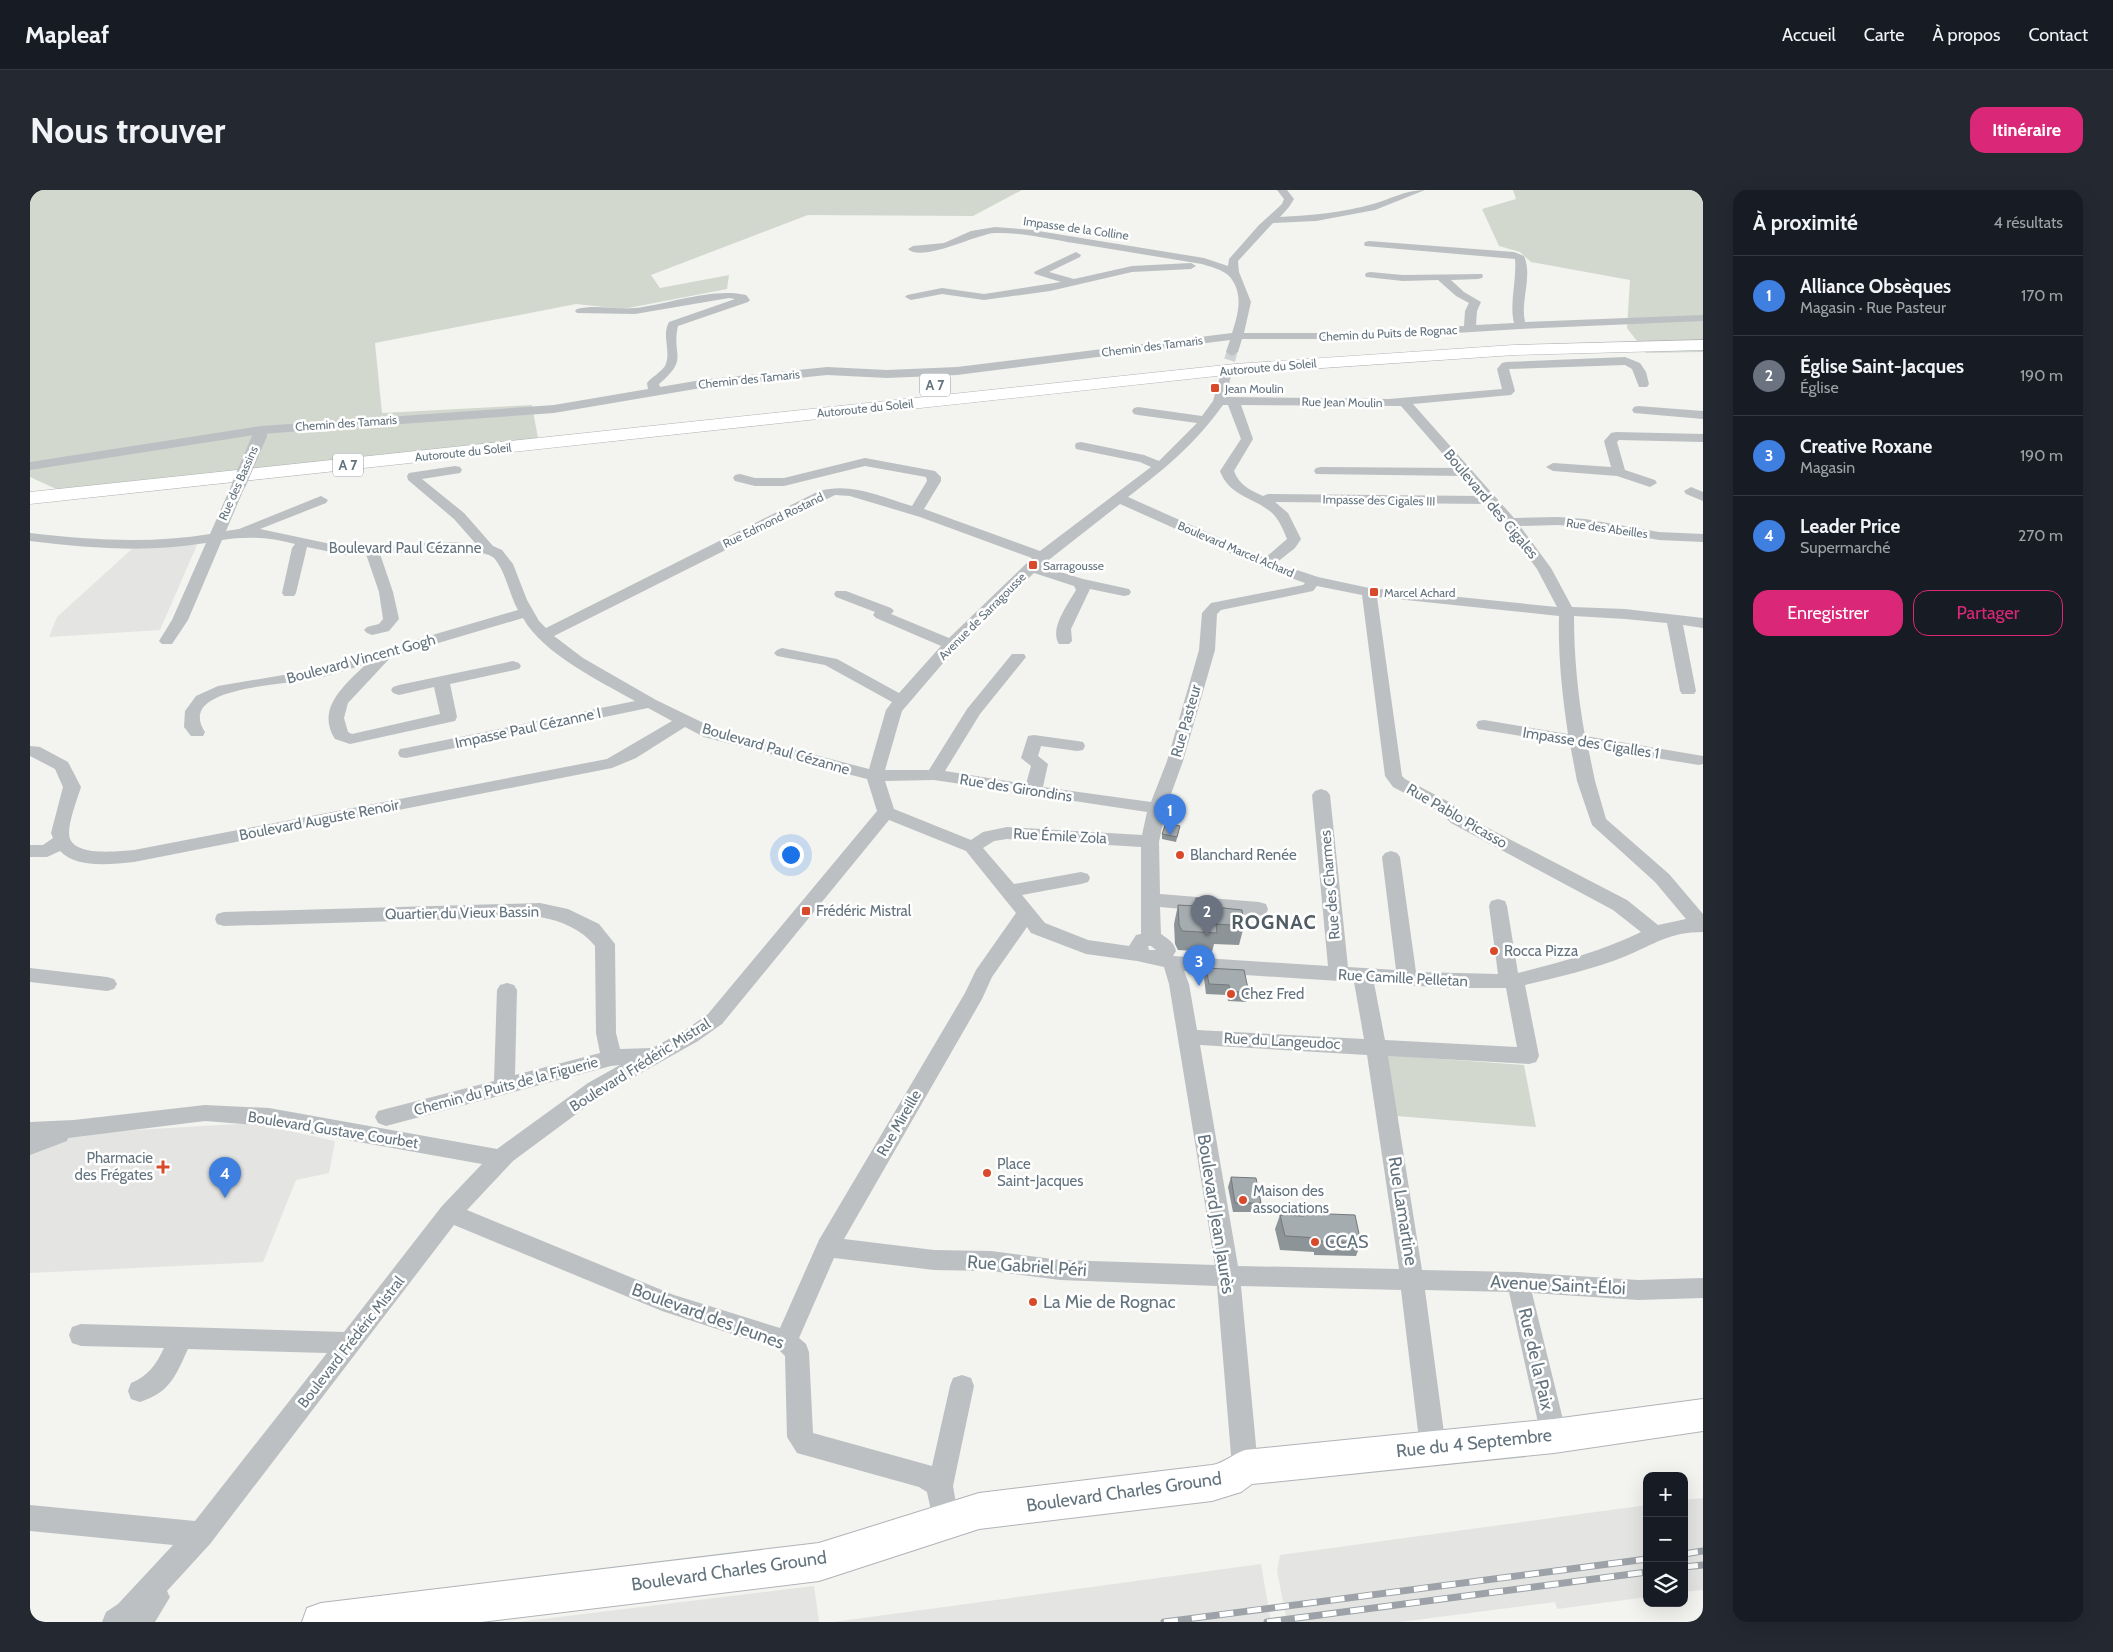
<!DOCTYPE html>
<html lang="fr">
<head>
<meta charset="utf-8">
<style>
  body { margin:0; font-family:Cabin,sans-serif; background:#242831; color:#f1f3f6 }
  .controls { position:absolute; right:15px; bottom:15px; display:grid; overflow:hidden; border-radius:10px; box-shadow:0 5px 20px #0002 }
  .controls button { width:45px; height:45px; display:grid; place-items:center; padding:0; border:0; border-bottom:1px solid #363941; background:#171b24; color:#f1f3f6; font:25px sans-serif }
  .you { position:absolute; left:760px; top:664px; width:18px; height:18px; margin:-12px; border:4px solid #fff; border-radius:50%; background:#1a73e8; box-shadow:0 0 0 8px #1a73e833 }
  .badge { display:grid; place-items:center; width:32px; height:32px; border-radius:50%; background:#db2777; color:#fff; font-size:16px; font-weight:700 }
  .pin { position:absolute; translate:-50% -41px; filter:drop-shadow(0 1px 2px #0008) }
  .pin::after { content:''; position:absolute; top:26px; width:18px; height:15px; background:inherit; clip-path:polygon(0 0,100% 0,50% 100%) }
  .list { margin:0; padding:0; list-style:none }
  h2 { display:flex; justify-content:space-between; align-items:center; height:65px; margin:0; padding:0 20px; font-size:21px }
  h2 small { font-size:16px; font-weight:400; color:#9ea1a6 }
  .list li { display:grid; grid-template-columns:32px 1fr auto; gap:15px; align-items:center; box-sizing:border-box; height:80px; padding:0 20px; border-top:1px solid #363941 }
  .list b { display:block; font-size:19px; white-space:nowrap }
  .list p { margin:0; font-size:16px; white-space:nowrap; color:#9ea1a6 }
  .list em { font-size:16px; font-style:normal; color:#9ea1a6 }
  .actions { display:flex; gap:10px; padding:15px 20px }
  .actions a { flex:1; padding:11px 0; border:1px solid #db2777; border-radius:15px; text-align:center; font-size:18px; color:#db2777 }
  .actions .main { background:#db2777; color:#fff }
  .icon { flex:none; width:28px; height:28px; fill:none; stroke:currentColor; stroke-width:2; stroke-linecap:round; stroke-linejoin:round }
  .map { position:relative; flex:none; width:1673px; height:1432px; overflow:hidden; border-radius:15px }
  header { display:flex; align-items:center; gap:30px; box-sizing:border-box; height:70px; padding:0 25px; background:#171b24; border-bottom:1px solid #363941 }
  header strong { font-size:24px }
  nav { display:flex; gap:28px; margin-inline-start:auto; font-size:18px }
  .intro { display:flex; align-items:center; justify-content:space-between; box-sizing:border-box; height:120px; padding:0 30px }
  h1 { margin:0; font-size:35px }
  .button { padding:12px 22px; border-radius:15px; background:#db2777; color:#fff; font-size:18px; font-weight:700 }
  main { display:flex; gap:30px; padding:0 30px }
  aside { flex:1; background:#171b24; border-radius:15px; box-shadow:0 5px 20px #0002 }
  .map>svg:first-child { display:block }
  .built { fill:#e4e5e3 }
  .green { fill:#d3d8cf }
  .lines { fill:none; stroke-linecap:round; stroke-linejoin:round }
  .street-tunnel { stroke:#cfd3d3; stroke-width:11; stroke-dasharray:11 5.5; stroke-linecap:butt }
  .secondary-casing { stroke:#afb4b8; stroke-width:2 }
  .highway-casing { stroke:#afb3b6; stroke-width:1 }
  .street { fill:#bcc0c3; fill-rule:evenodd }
  .secondary { fill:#fff; fill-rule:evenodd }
  .highway { fill:#fff; fill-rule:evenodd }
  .rail-casing { stroke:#9ca2a7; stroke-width:7 }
  .rail { stroke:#fff; stroke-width:5; stroke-dasharray:14; stroke-linecap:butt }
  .street-bridge { stroke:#bcc0c3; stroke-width:14 }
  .wall { fill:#8d9497 }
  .building { fill:#a4acb0; stroke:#73787b }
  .poi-dot { fill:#d94a2a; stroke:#fff; stroke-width:2 }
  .labels { text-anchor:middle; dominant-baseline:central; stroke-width:5; stroke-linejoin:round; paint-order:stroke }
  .far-street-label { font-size:12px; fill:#64747f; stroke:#fff }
  .far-poi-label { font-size:12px; fill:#64747f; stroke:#fff; text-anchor:start }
  .shield { fill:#fff; stroke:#929ea5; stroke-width:1 }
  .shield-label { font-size:14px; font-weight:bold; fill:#64747f }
  .street-label { font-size:15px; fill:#64747f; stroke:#fff }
  .poi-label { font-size:15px; fill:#64747f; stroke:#fff; text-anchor:start }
  .near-street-label { font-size:18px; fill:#64747f; stroke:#fff }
  .near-poi-label { font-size:18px; fill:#64747f; stroke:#fff; text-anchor:start }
  .district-label { font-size:20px; font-weight:bold; letter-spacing:1px; fill:#515d65; stroke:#fff }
</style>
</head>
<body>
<header>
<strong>Mapleaf</strong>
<nav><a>Accueil</a><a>Carte</a><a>À propos</a><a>Contact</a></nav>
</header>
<div class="intro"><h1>Nous trouver</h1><a class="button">Itinéraire</a></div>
<main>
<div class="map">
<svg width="1673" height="1432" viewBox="0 0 1673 1432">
  <rect width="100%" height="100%" fill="#f3f3ef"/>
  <path class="built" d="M167,355L130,440L19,447L27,427L104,357Z
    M223,933L305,951L299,983L266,990L233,1072L0,1083V957L56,943Z
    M1673,1308V1400L1654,1402V1310Z
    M1617,1315V1407L1527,1419L1525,1412L1370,1432H1257L1247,1381L1250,1365Z
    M1231,1374L1241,1432H803Z
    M784,1396L789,1432H488Z"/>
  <path class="green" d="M0,0H992L943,26L778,25L621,85L630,98L699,85L697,99L593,119L546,114L345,153L352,223L502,215L510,259L275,284L37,304L0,287Z
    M1483,0H1673V162L1616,163L1597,138L1600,90L1501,72L1490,62L1469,56L1452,19L1486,9Z
    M1356,865L1494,875L1506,937L1366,926Z"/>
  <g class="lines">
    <path class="street-tunnel" d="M1195,186L1202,162"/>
    <g class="secondary-casing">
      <path id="secondary" d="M1673,1209V1241L1524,1263L1222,1294L1211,1302L1182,1311L949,1339L789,1391L451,1432H272L277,1418L291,1413L789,1353L949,1303L1182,1275C1194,1273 1203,1264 1215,1260L1524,1229Z"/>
    </g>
    <g class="highway-casing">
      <path id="highway" d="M1673,150V160L1484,165L1205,184L0,314V302L1205,174L1484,155Z"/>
    </g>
    <path class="street" d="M1247,0H1257L1264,9L1259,17L1250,27C1281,25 1312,23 1343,14C1361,9 1375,0 1395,0L1345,20L1286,31L1243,33L1208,71L1209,82L1221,112L1214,143H1330L1434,136L1435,121L1439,113L1426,106L1408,90L1373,91L1336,87L1335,85L1336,83L1340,82L1373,85L1452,84L1453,86L1452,88L1448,89L1421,90L1434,102L1451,112L1447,121L1446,135L1484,133C1479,113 1487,91 1485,69L1335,56L1334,54L1335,52L1339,51L1484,62L1494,66C1503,87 1490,110 1495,132L1673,125V131L1490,139L1330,149H1212L1208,162L1202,166L1196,162L1200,150L927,185L857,188L797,185L671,198L524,223L231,244L0,280V272L231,236L524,215L618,199L617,193C622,187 630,183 635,176C642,162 631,146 639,132L705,109L699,108L605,124L547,123L545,121L547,119C567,114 585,120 605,118C638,114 685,97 716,105L720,110L718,112L648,136C641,166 660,168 629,194L630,197L671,190L797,177L857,180L927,177L1202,143C1208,125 1214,104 1200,87C1194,80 1181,77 1172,74C1129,67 1087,60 1044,53C1019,49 991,42 965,43C946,44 892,73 878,59L883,56L914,53L941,41L965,37L1002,40L1174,68L1198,76L1199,69L1229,35L1252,14L1254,9Z
      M1046,62L1051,65L1050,67L1019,82L1044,89L1102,76L1161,73L1166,76L1161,79L1102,82L1020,101L954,110L912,104L881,110L875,107L877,105L912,98L954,104L1031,92L1005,84L1004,82Z
      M1595,167L1610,173L1616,182L1619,194L1617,197H1609L1602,179L1595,175L1479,179L1485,201L1481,205L1383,214L1484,328L1528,327L1555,329L1629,342L1673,344V352L1629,350L1555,337L1528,335L1490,336L1521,378L1542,417L1595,419L1673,428V438L1653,435L1666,501L1664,504H1652L1650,501L1637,433L1595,429L1544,426C1544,467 1548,506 1555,546L1673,566V574L1669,575L1558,557L1565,591L1576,629L1639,684L1673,724V742C1639,742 1625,754 1596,766C1564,779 1528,787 1495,795L1509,866L1506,872L1499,874L1358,866L1392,1080L1488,1082L1608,1090L1673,1088V1108L1608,1110L1502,1103L1537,1246L1533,1254L1524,1258L1515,1254L1511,1246L1479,1102L1395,1100L1416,1258L1412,1267L1403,1270L1394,1267L1390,1258L1371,1100L1211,1096L1228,1277L1224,1286L1215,1289L1206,1286L1202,1277L1187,1096L1030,1090L961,1081L904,1080L804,1068L769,1148L776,1154L779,1162L783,1243L902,1276L920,1196L923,1188L932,1185L941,1188L944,1196L923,1296L929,1330L925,1339L916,1343L907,1339L903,1330L897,1302L889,1297L767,1263L757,1247L755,1166L748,1159L632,1121L424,1035L180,1354L137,1401L140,1407L125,1432H72L76,1422L88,1414L143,1355L0,1341V1315L165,1331L297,1163L158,1159C145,1187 140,1202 110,1212L101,1209L98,1201L101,1193C118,1186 126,1175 134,1158L51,1156L42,1153L39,1145L42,1137L51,1134L314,1142L412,1016L452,974L239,936L175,931L38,948L37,951L0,965V932L44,930L175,915L239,918L467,959L558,893L590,875L581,876L356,936L348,933L345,927L348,921L464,891L467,800L470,795L477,793L484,795L487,800L485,885L570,863L566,843L565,756C551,739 532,731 510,727L194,736L187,734L185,729L187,724L194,722L510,713L538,719L569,734L585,754L586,843L590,859L622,858L654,841L678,824L847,621L837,589L674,547L655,537L606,568L582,578L104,672C81,674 47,679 30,661L17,667H0V655H13L23,648L21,643L33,597L25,579L0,566V556L10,557L38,572L51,597C47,610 39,630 39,643C39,668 88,661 104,660L577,569L642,531L618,518L376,568L370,567L368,563L370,559L376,558L605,511C570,491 513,464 493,428L361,467L318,513L314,528L318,542L322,544L410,524L404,497L369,505L363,503L361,500L363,497L369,495L483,471L489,473L491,476L489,479L420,494L427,527L425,531L320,554L305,549C285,518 316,494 336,474C319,479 302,485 284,489C256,494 201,496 179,512C167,520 168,532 175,542L173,546H161L154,537L155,521L166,506L188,496L283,480L488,420C479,404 476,382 464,368C451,355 371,363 350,364L363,402L369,429L359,441L342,445L337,443L334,440L337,437L349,434L353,429L349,402L336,364L315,365L277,357L266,403L264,406H254L252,403L262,358L265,354C240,347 216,346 192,350L158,430L142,454H132L129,451L142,430L176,353C118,363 58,358 0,351V343C60,350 121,354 180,344L202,294L209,290L216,294L196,341L209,339L291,306L298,310L296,313L230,339L315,357L423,352L446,354L424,329L378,290L377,286L379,283L425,276L430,277L432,280L430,283L392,289L434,323L463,356L472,360L483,374L497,410L509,431L516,438L789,301C822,292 851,307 882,316L897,291L896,287L835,276L754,296H725L705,291L703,288L705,285L710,284L725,288H754L835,268L905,281L911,287V291L894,319L1010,361L1121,277L1110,272L1046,259L1045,256L1046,253L1051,252L1114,265L1129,271L1167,233L1108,225L1104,224L1102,221L1104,218L1108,217L1172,226L1183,211L1191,183L1195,182L1201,186L1196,207L1359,209L1472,199L1467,179L1472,173L1476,172ZM1193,215H1198L1211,249L1190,281C1199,306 1223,307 1241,322C1249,329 1253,339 1257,349L1235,368L1098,307C1137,277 1164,255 1193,215ZM1211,215L1371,216L1425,278L1291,277L1286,278L1284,281L1286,284L1432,286L1450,306L1238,304L1233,306C1220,300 1209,295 1204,281L1223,249ZM805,305L820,306L890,327L1002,368L919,448L861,424L864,421L861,418L816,401H806L804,404L806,407L845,422L843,425L846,428L911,456L869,503L807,469L752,458L747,460L744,463L747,466L795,475L862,512L856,520L839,579L686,539L626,510L553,468L524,446ZM1245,312L1457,314L1475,335L1507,379L1527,417L1339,398L1288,387L1246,373L1265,358L1271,349L1258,323ZM1090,314L1231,377L1275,393L1273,395L1181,413L1172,423L1169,460L1137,571L1121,612L1013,597L1018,574L1008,566L1011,556L1047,561L1053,560L1055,556L1053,552L1047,551L1004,545L998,546L991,568L1001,576L996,594L915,581L950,524L996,467L994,464H982L937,519L899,580H855L872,521L926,458L1004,383L1044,396L1046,400C1038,414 1019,439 1029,454H1039L1042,451L1041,439L1060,399L1094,406L1099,405L1101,402L1099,399L1053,389L1011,376ZM1287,396L1332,405L1355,586L1363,597L1409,621L1421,633L1583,720L1611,742C1572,761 1531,772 1488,783L1477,716L1475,711L1468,709L1461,711L1459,716L1468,784L1386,782L1370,667L1367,663L1361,661L1355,663L1352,667L1366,780L1318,777L1300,605L1297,601L1291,599L1285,601L1282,605L1298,776L1143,766L1146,761C1144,752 1138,749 1131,744L1130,717L1229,726L1236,724L1238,719L1236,714L1229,712L1130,704L1129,652L1136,618L1153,571L1185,460L1187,424L1191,420L1283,401ZM1347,407L1529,426C1528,466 1532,504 1538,544L1454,530L1448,531L1446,535L1448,539L1454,540L1540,554L1547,591L1562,635L1625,692L1656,729L1628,735L1597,710L1433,625L1421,613L1375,589L1372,586ZM904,590L1117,622L1112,645L977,637L953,642L941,650L864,619L855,591ZM859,630L936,661L986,723L946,780L935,803L789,1050L750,1138L644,1105L437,1020L483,971L572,905L668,851L692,834ZM977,649L1111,657V744L1106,745L1099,756L1058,750L1015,733L992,705L1051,694L1058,692L1060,688L1058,684L1051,682L984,694L953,658L964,651ZM997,737L1001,743L1056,764L1107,771L1134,777L1139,794L1185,1075L1030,1070L961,1061L904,1060L814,1049L952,809L962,787ZM1118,756H1121L1126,760H1119ZM1154,781L1324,792L1334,849L1167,840L1159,794ZM1344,793L1420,798H1476L1487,857L1355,850ZM1170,855L1337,865L1369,1079L1208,1076Z
      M1608,216L1673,221V229L1604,223L1602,220L1604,217Z
      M1586,242L1673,244V252L1589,250L1587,252L1595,280L1625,290L1627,293L1620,297L1587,286L1523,281L1516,277L1523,273L1581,277L1574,251L1581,243Z
      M1661,297L1673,302V311L1656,304L1654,301Z
      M0,778L77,787L84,789L87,794L84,799L77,801L0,792Z"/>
    <use href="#secondary" class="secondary"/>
    <use href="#highway" class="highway"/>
    <g class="rail-casing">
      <path id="rail" d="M1654,1364L1673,1361
        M1654,1377L1673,1375
        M1134,1432L1617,1369
        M1237,1432L1617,1382"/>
    </g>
    <use href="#rail" class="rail"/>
    <path class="street-bridge" d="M209,294L230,245"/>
  </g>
  <path class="wall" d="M1149,640L1146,652L1132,649V644Z
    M1166,708L1184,717L1214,736L1209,755L1184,754L1182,762L1148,760L1145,754L1144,734L1148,715L1164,716Z
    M1176,778L1219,803L1216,812L1198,811L1197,805L1176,804L1174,788Z
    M1201,987L1231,1013L1228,1022H1203L1198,997Z
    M1274,1023L1331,1053L1326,1066L1284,1065V1062L1250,1060L1245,1039L1250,1025L1273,1026Z"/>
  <path class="building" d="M1136,633L1150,636L1147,647L1132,644Z
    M1166,708L1183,709L1184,717L1212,720L1214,736L1186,734L1187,743L1152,741L1149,735L1148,715L1166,716Z
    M1176,778L1214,780L1219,803L1200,801L1199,795L1179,794Z
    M1201,987L1226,988L1231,1013H1205Z
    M1274,1023L1325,1025L1331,1053L1289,1051V1048L1255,1046L1250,1025L1274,1026Z"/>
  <g class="poi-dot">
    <rect x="1180" y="193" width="10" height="10" rx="2.5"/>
    <rect x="998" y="370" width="10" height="10" rx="2.5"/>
    <rect x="1339" y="397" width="10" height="10" rx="2.5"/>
    <circle cx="1150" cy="665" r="5"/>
    <rect x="771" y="716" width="10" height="10" rx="2.5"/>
    <circle cx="1464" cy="761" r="5"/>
    <circle cx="1201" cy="804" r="5"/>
    <path d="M130.5 969.5h5v5h5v5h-5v5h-5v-5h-5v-5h5z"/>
    <circle cx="957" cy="983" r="5"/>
    <circle cx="1213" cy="1010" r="5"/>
    <circle cx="1285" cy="1052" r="5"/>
    <circle cx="1003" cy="1112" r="5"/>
  </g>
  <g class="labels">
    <g class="far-street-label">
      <text transform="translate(1046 38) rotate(8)">Impasse de la Colline</text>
      <text transform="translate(1358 143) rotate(-3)">Chemin du Puits de Rognac</text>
      <text transform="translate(1122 156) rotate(-7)">Chemin des Tamaris</text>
      <text transform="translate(1238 177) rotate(-5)">Autoroute du Soleil</text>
      <text transform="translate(719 189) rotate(-6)">Chemin des Tamaris</text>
      <text transform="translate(1312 212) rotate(1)">Rue Jean Moulin</text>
      <text transform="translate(835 218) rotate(-6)">Autoroute du Soleil</text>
      <text transform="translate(316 233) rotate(-4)">Chemin des Tamaris</text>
      <text transform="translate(433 262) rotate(-6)">Autoroute du Soleil</text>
      <text transform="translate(208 293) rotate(-66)">Rue des Bassins</text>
      <text transform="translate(1349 310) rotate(1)">Impasse des Cigales III</text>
      <text transform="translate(743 330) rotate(-26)">Rue Edmond Rostand</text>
      <text transform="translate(1577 338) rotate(8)">Rue des Abeilles</text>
      <text transform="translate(1206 359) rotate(23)">Boulevard Marcel Achard</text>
      <text transform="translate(952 426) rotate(-45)">Avenue de Sarragousse</text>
    </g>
    <g class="far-poi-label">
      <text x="1195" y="198">Jean Moulin</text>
      <text x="1013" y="375">Sarragousse</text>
      <text x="1354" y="402">Marcel Achard</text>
    </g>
    <g class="shield">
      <rect x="890" y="183.5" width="30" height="23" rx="4"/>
      <rect x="303" y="263.5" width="30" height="23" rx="4"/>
    </g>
    <g class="shield-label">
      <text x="905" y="195">A 7</text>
      <text x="318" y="275">A 7</text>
    </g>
    <g class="street-label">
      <text transform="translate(1461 314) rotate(50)">Boulevard des Cigales</text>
      <text x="375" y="358">Boulevard Paul Cézanne</text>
      <text transform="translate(331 469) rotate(-15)">Boulevard Vincent Gogh</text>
      <text transform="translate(1156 531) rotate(-74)">Rue Pasteur</text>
      <text transform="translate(498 538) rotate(-12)">Impasse Paul Cézanne I</text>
      <text transform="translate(1561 553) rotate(9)">Impasse des Cigalles 1</text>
      <text transform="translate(746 559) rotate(16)">Boulevard Paul Cézanne</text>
      <text transform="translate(986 598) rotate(9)">Rue des Girondins</text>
      <text transform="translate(1427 626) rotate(30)">Rue Pablo Picasso</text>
      <text transform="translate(289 630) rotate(-11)">Boulevard Auguste Renoir</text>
      <text transform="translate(1030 646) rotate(3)">Rue Émile Zola</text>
      <text transform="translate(1300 695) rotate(-95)">Rue des Charmes</text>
      <text transform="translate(432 723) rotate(-1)">Quartier du Vieux Bassin</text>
      <text transform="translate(1373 788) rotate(3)">Rue Camille Pelletan</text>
      <text transform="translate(1252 851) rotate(3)">Rue du Langeudoc</text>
      <text transform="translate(610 875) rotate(-32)">Boulevard Frédéric Mistral</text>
      <text transform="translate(476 896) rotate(-15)">Chemin du Puits de la Figuerie</text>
      <text transform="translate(869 933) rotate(-60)">Rue Mireille</text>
      <text transform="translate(303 940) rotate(9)">Boulevard Gustave Courbet</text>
      <text transform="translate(321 1152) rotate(-52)">Boulevard Frédéric Mistral</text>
    </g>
    <g class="poi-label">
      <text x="1160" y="665">Blanchard Renée</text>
      <text x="786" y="721">Frédéric Mistral</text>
      <text x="1474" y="761">Rocca Pizza</text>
      <text x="1211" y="804">Chez Fred</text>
      <text x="123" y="968" text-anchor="end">Pharmacie<tspan x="123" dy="17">des Frégates</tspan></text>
      <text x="967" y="974">Place<tspan x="967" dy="17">Saint-Jacques</tspan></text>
      <text x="1223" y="1001">Maison des<tspan x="1223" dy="17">associations</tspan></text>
    </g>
    <g class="near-street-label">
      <text transform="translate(1373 1021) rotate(81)">Rue Lamartine</text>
      <text transform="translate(1186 1024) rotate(81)">Boulevard Jean Jaurès</text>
      <text transform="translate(997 1076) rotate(4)">Rue Gabriel Péri</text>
      <text transform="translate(1528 1095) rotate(3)">Avenue Saint-Éloi</text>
      <text transform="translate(678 1126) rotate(20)">Boulevard des Jeunes</text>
      <text transform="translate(1506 1169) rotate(77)">Rue de la Paix</text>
      <text transform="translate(1444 1253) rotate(-6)">Rue du 4 Septembre</text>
      <text transform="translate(1094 1302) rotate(-8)">Boulevard Charles Ground</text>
      <text transform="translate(699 1381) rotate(-8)">Boulevard Charles Ground</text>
    </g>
    <g class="near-poi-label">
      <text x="1295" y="1052">CCAS</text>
      <text x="1013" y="1112">La Mie de Rognac</text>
    </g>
    <g class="district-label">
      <text x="1244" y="732">ROGNAC</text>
    </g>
  </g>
</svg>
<div class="controls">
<button>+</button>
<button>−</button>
<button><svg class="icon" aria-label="layers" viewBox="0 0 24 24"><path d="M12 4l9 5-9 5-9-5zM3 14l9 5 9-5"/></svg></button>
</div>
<div class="you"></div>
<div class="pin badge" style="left:1140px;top:645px;background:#3f7fe0">1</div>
<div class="pin badge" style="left:1177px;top:746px;background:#6b7280">2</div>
<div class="pin badge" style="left:1169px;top:796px;background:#3f7fe0">3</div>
<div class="pin badge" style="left:195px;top:1008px;background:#3f7fe0">4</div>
</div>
<aside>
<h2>À proximité<small>4 résultats</small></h2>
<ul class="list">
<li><span class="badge" style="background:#3f7fe0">1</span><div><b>Alliance Obsèques</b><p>Magasin · Rue Pasteur</p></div><em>170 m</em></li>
<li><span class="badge" style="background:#6b7280">2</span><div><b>Église Saint-Jacques</b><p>Église</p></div><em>190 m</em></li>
<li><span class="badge" style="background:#3f7fe0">3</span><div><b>Creative Roxane</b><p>Magasin</p></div><em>190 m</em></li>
<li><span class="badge" style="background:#3f7fe0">4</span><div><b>Leader Price</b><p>Supermarché</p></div><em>270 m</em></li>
</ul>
<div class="actions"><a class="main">Enregistrer</a><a>Partager</a></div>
</aside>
</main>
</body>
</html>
